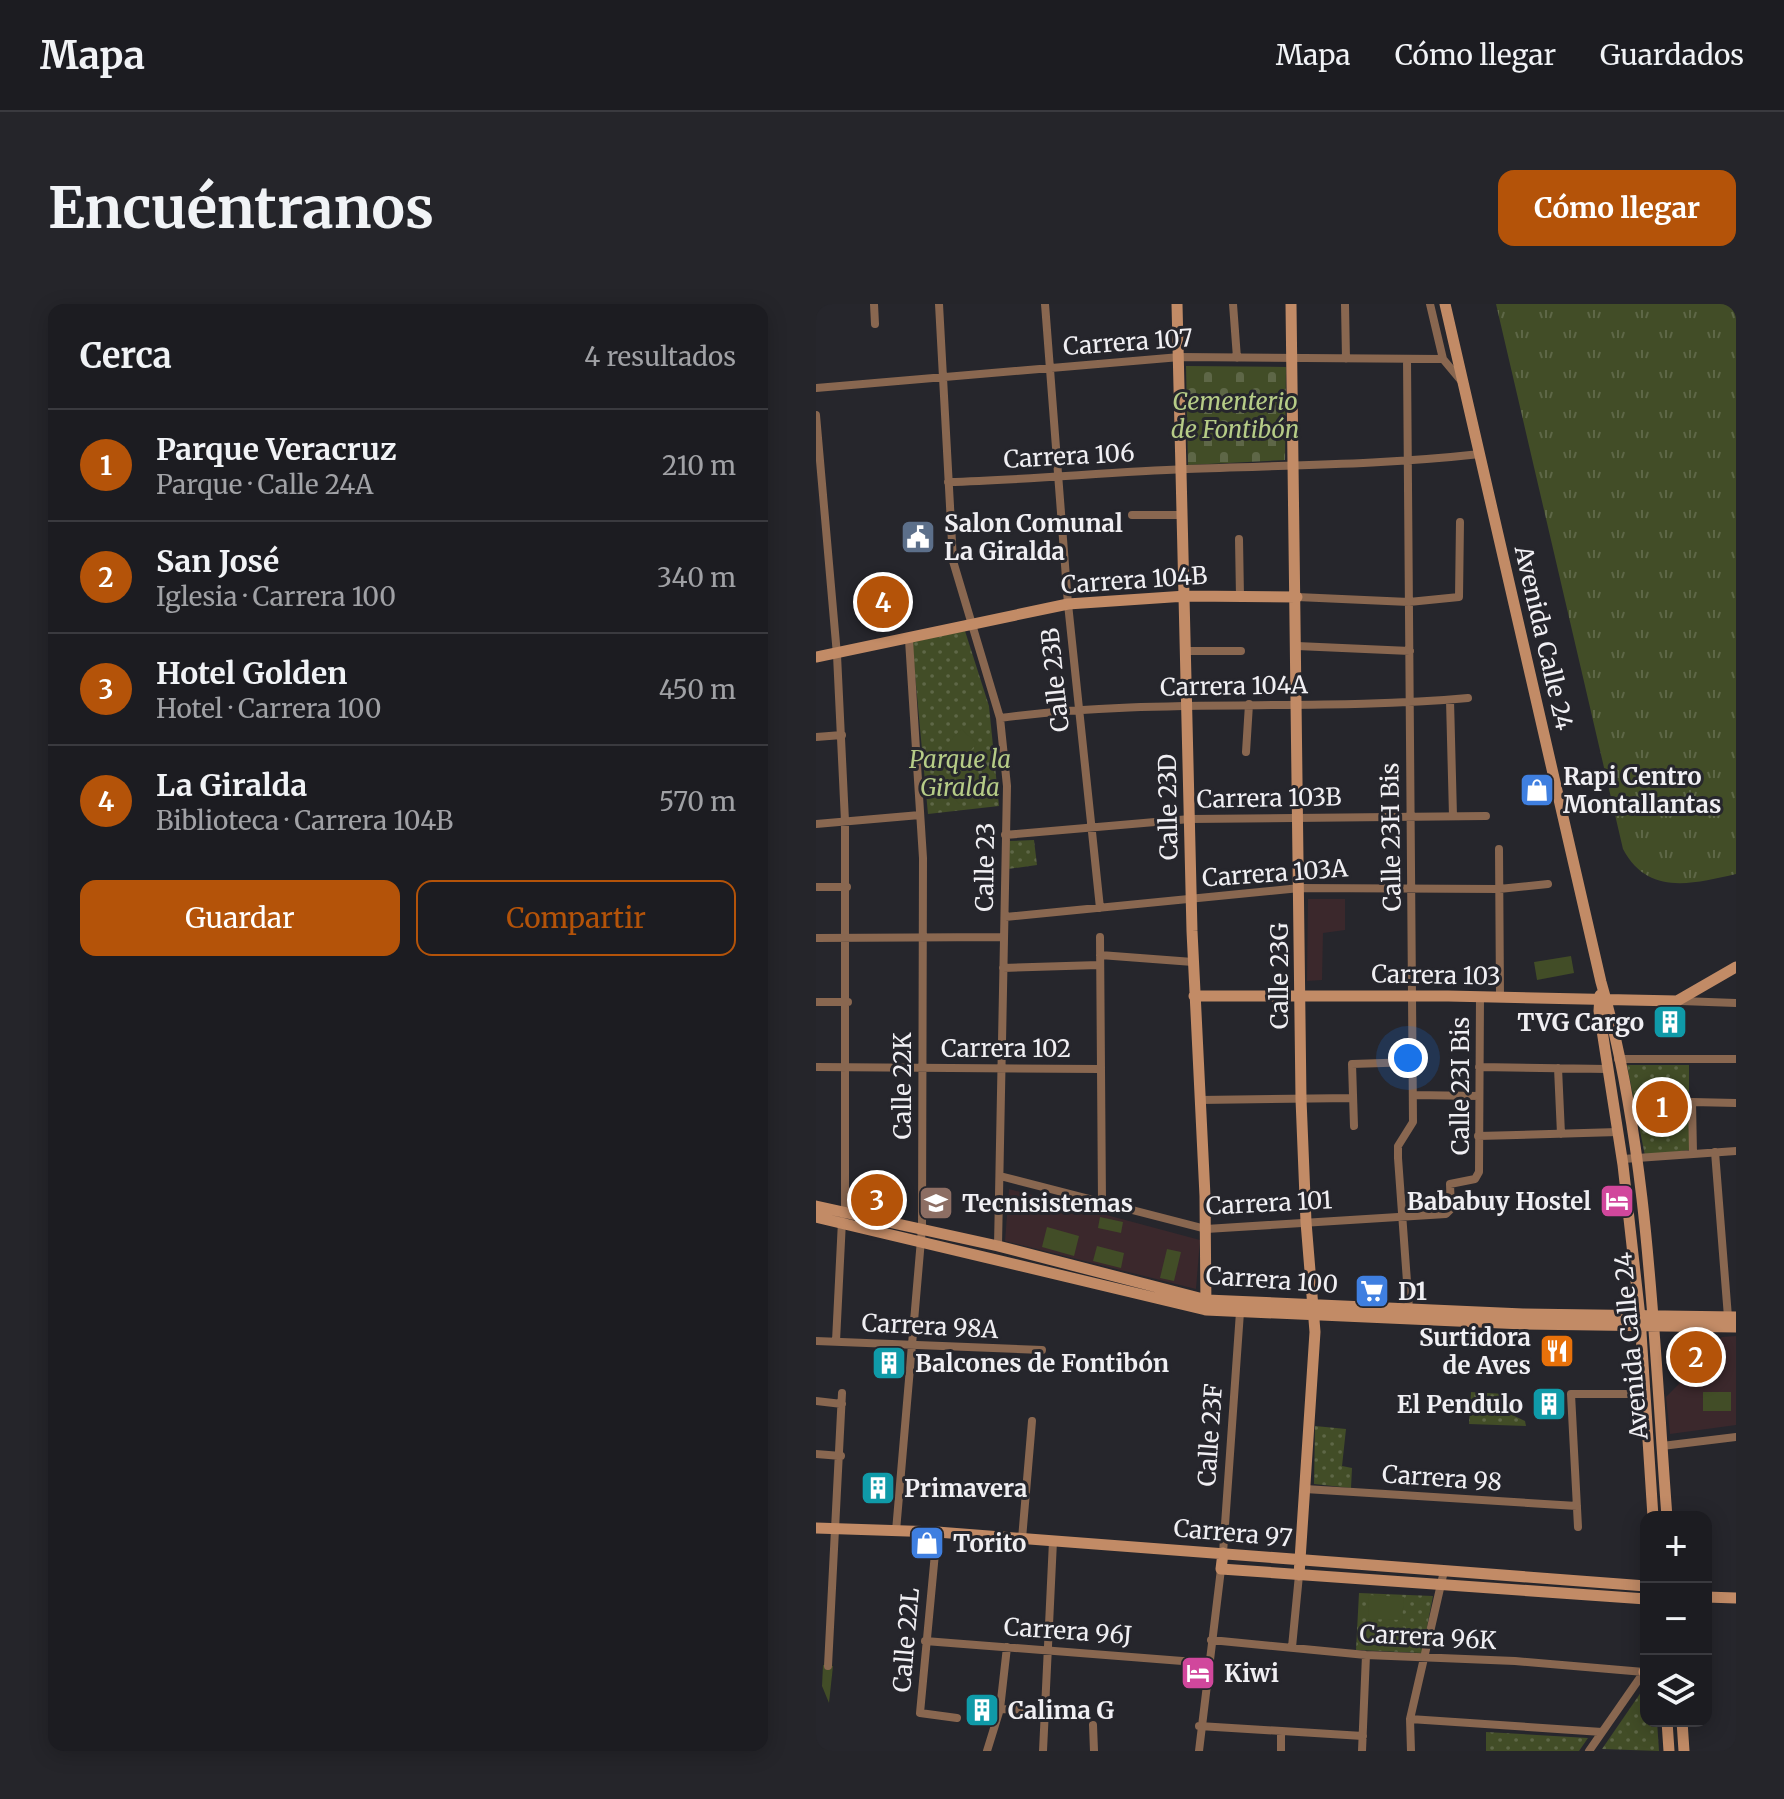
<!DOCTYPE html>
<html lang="es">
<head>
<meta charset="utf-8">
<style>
  body { margin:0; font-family:Merriweather,serif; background:#25252a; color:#f1f3f6 }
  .controls { position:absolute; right:24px; bottom:24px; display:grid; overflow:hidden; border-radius:16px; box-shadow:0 4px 20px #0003 }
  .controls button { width:72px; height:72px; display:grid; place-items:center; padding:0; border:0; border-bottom:2px solid #3a3a3f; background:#1c1c21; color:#f1f3f6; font:40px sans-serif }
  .you { position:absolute; left:592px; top:754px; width:28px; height:28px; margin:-20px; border:6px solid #fff; border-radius:50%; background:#1a73e8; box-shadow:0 0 0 12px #1a73e833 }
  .badge { display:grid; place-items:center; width:52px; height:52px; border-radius:50%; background:#b45309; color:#fff; font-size:26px; font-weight:700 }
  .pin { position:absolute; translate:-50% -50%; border:4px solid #fff; box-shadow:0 2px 8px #0006 }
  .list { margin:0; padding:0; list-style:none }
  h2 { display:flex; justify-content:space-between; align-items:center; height:104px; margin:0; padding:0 32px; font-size:34px }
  h2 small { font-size:26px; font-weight:400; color:#a0a1a5 }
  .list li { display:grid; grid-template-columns:52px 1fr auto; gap:24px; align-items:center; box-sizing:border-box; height:112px; padding:0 32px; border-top:2px solid #3a3a3f }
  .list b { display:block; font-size:30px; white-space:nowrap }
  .list p { margin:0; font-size:26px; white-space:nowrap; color:#a0a1a5 }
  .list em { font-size:26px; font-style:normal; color:#a0a1a5 }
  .actions { display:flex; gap:16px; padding:24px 32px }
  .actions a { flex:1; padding:18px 0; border:2px solid #b45309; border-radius:16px; text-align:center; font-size:28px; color:#b45309 }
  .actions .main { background:#b45309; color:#fff }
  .icon { flex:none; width:44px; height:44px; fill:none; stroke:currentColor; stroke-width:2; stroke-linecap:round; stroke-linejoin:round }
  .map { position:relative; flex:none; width:920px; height:1447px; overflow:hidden; border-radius:16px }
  header { display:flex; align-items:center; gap:48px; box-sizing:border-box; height:112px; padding:0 40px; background:#1c1c21; border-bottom:2px solid #3a3a3f }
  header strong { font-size:38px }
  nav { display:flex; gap:44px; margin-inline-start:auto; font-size:28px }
  .intro { display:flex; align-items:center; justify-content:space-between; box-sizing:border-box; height:192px; padding:0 48px }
  h1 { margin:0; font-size:56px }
  .button { padding:20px 36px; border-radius:16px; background:#b45309; color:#fff; font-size:28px; font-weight:700 }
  main { display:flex; gap:48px; padding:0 48px }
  aside { flex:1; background:#1c1c21; border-radius:16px; box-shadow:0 4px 20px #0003 }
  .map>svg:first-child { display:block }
  .education { fill:#3b282c }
  .grass { fill:url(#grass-tufts) }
  .cemetery { fill:url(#cemetery-stones) }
  .park { fill:url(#park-dots) }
  .pitch { fill:#424d27 }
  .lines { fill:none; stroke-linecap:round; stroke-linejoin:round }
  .street { stroke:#896750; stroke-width:8 }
  .secondary { stroke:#c28b66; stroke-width:11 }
  .labels { text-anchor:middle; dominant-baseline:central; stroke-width:6; stroke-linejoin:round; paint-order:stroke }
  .street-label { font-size:24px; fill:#f0eff3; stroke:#26262c }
  .park-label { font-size:24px; font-style:italic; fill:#b6cc87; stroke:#26262c }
  .poi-label { font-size:24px; font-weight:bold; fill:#f0eff3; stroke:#26262c; text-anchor:start }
</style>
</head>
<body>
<header>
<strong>Mapa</strong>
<nav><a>Mapa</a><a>Cómo llegar</a><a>Guardados</a></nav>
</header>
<div class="intro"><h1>Encuéntranos</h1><a class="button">Cómo llegar</a></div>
<main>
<aside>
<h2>Cerca<small>4 resultados</small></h2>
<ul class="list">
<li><span class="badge">1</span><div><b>Parque Veracruz</b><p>Parque · Calle 24A</p></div><em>210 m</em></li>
<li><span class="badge">2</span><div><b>San José</b><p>Iglesia · Carrera 100</p></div><em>340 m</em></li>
<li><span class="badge">3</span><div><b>Hotel Golden</b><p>Hotel · Carrera 100</p></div><em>450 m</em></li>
<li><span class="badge">4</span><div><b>La Giralda</b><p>Biblioteca · Carrera 104B</p></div><em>570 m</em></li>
</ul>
<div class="actions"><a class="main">Guardar</a><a>Compartir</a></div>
</aside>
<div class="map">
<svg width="920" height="1447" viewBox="0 0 920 1447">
  <defs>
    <pattern id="grass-tufts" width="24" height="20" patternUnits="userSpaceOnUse" patternTransform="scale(2)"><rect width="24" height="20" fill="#424d27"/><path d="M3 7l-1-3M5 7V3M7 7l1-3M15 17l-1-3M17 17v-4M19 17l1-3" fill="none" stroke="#5e6747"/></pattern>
    <pattern id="cemetery-stones" width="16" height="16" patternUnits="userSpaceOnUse" patternTransform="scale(2)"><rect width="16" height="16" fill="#424d27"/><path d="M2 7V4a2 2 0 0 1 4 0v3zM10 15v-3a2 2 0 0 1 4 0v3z" fill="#5e6747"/></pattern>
    <pattern id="park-dots" width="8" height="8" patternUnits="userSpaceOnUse" patternTransform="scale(2)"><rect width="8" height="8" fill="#424d27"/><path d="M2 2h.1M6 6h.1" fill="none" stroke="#5e6747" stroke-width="1.8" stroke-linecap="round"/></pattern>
  </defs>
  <rect width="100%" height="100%" fill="#26262c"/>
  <path class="education" d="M492,595H529V626L507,629L506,676L491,677Z
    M193,885L384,936L380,985L189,937Z
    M920,1032V1121L854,1130L850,1093L873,1070H889L898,1059L896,1043L900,1038L906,1033Z"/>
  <path class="grass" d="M680,0H920V570C876,580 832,592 807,545Z"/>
  <path class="cemetery" d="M370,62L470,63L469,156L372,161Z"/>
  <path class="park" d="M149,327L173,402L183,502L112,510L96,338Z
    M218,536L221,561L192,565L193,537Z
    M811,761H873V846L829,852Z
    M655,1088L689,1090L692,1109L709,1117L710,1122L653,1120Z
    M499,1122L530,1125L526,1162L536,1164L535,1184L498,1180Z
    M543,1289L617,1292L606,1349L540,1346Z
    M830,1381V1417H841L843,1447L786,1445Z
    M670,1428L772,1434L763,1447H670Z"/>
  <path class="pitch" d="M145,425L161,439L137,467L121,452Z
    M151,461L166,474L144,500L129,487Z
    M755,652L758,669L721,676L718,658Z
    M853,791L861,813L830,823L823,802Z
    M284,913L307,918L305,929L282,924Z
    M231,923L263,932L258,952L226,943Z
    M281,942L308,949L305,964L277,957Z
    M351,945L365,948L358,977L344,974Z
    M915,1088V1107H887V1088Z
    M553,1291L588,1293L586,1316L552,1315Z
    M550,1322L587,1323L586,1345L550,1343Z
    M7,1361L17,1362L13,1399L6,1382Z"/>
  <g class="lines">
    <path class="street" d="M58,0L59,20
      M123,0L137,257L184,414L191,482L182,942
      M229,0L252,300L284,604
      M417,0L421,54
      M529,0L530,55
      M614,0L627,55L647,79
      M591,55L597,818L582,842V854L593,1005
      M0,84L364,53L627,55
      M0,111L21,351L29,517V906
      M132,178C212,176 291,168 371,165C469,161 566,161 664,150
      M316,211H367
      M423,235L424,293
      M481,293L593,298L643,293L644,218
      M481,342L594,347
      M369,347H425
      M634,396L637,512
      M184,414C339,393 496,408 652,394
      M0,433L26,431
      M430,448L433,400
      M0,520L104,511
      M189,531L374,515L670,512
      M683,545L684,693
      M0,583H31
      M189,613L484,584L683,585L732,580
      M284,633L286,898
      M0,634L188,633
      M284,651L377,658
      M187,664L283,661
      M865,697L920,699
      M0,698H32
      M802,755H920
      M0,763L284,765
      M663,763L791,765
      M742,764L745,830
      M597,791L663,792
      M383,796L537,794
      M538,822L536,760L598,758
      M662,832L802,828
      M899,848L912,1013
      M877,849L876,798L920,799
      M807,855L920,847
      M184,872L390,925L630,910L635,905L634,880L659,875L663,868L664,693
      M0,1037L226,1046
      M20,1037L26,917
      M0,1097L26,1100
      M846,1142L920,1133
      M0,1150L25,1152
      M489,1185L761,1202
      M762,1223L755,1090H828
      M80,1227L106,924L107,554L93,336
      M121,1228L104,1409L141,1414
      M206,1235L216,1117
      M407,1249L424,1008
      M395,1336L550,1351L699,1357L828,1368
      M109,1337L392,1359
      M476,1343L483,1271
      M12,1362L26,1089
      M184,1405L227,1406
      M594,1415L786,1428
      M277,1421L278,1447
      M383,1422L547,1432
      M171,1447L184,1405L191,1343
      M227,1447L237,1237
      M383,1447L405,1265
      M465,1447V1427
      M546,1447L550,1351
      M595,1447L594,1415L628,1267
      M773,1447L830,1365"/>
    <path class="secondary" d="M361,0L376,627L389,892L390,1006
      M475,0L485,795L490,918L499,1028L483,1271
      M629,0L785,678C833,843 838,1042 851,1213
      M0,353L252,300L370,292L481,293
      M784,691L783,707L807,861L824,1013L837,1213
      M378,692H632L861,697L920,663
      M0,902L182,942L391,996L707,1010L920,1013
      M0,913L390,1006L708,1020L920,1023
      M0,1224L121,1228L830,1282
      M407,1249L405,1265L830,1295
      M890,1293L920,1294
      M828,1368L830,1369
      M851,1417L853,1447
      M866,1417L868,1447"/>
  </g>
  <defs>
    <g id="civic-square" transform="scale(1.8)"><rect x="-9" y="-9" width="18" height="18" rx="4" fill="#5c6f8a" stroke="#26262c"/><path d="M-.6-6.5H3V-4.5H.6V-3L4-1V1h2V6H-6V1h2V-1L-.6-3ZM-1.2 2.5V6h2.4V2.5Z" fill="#fff"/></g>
    <g id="shop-square" transform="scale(1.8)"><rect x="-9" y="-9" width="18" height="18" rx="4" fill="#3f7fe0" stroke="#26262c"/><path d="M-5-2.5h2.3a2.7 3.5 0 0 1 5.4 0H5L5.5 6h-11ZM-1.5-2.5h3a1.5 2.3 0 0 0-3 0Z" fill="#fff"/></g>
    <g id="building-square" transform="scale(1.8)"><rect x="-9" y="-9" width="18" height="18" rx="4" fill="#0f9aa8" stroke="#26262c"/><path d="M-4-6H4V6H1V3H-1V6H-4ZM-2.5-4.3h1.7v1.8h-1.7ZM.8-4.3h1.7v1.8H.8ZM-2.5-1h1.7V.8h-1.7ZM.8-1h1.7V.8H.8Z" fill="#fff"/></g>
    <g id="hotel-square" transform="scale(1.8)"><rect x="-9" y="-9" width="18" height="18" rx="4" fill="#d1479c" stroke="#26262c"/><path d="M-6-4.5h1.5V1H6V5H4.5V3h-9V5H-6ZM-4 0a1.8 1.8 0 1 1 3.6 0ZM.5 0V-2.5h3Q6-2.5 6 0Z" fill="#fff"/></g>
    <g id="university-square" transform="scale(1.8)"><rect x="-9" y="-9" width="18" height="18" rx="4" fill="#8d6e63" stroke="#26262c"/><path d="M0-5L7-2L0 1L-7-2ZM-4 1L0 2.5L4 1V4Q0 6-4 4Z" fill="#fff"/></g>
    <g id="supermarket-square" transform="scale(1.8)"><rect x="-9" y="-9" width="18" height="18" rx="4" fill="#3f7fe0" stroke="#26262c"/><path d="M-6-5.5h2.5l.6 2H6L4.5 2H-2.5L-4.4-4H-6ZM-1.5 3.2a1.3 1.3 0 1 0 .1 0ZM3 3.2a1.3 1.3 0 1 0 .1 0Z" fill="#fff"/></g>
    <g id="restaurant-square" transform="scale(1.8)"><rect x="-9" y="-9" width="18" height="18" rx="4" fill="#e8710a" stroke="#26262c"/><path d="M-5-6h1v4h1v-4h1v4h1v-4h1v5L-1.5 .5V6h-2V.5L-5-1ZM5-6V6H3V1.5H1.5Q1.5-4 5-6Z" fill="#fff"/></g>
  </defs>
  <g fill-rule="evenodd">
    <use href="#civic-square" x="102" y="233"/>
    <use href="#shop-square" x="721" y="486"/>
    <use href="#building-square" x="854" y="718"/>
    <use href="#hotel-square" x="801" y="897"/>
    <use href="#university-square" x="120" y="899"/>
    <use href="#supermarket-square" x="556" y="987"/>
    <use href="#restaurant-square" x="741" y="1047"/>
    <use href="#building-square" x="73" y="1059"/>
    <use href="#building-square" x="733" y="1100"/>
    <use href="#building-square" x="62" y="1184"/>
    <use href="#shop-square" x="111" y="1239"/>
    <use href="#hotel-square" x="382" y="1369"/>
    <use href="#building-square" x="166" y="1406"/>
  </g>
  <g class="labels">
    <g class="street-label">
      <text transform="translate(312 38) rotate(-4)">Carrera 107</text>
      <text transform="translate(253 152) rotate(-3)">Carrera 106</text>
      <text transform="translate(318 276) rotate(-4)">Carrera 104B</text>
      <text transform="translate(728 334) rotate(77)">Avenida Calle 24</text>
      <text transform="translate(239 376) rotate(-96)">Calle 23B</text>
      <text transform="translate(418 382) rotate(-1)">Carrera 104A</text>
      <text transform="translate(453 494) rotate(-1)">Carrera 103B</text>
      <text transform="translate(352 503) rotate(-91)">Calle 23D</text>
      <text transform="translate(575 533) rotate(-91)">Calle 23H Bis</text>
      <text transform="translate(169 563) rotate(-89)">Calle 23</text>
      <text transform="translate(459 569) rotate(-4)">Carrera 103A</text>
      <text transform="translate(620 671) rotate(1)">Carrera 103</text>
      <text transform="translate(463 672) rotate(-90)">Calle 23G</text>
      <text x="190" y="744">Carrera 102</text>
      <text transform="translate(86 782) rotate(-90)">Calle 22K</text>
      <text transform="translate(644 782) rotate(-90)">Calle 23I Bis</text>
      <text transform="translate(453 899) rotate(-3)">Carrera 101</text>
      <text transform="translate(456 976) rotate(4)">Carrera 100</text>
      <text transform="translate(114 1022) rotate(3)">Carrera 98A</text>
      <text transform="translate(815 1042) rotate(-95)">Avenida Calle 24</text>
      <text transform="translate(394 1131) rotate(-86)">Calle 23F</text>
      <text transform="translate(626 1174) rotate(4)">Carrera 98</text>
      <text transform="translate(417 1229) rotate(5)">Carrera 97</text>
      <text transform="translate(252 1327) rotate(4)">Carrera 96J</text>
      <text transform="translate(612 1333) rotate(3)">Carrera 96K</text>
      <text transform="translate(90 1336) rotate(-85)">Calle 22L</text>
    </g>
    <g class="park-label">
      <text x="419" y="97">Cementerio<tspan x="419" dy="28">de Fontibón</tspan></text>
      <text x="144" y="455">Parque la<tspan x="144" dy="28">Giralda</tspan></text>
    </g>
    <g class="poi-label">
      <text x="128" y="219">Salon Comunal<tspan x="128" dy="28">La Giralda</tspan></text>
      <text x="747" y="472">Rapi Centro<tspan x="747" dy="28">Montallantas</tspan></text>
      <text x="828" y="718" text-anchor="end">TVG Cargo</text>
      <text x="775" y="897" text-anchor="end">Bababuy Hostel</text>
      <text x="146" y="899">Tecnisistemas</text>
      <text x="582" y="987">D1</text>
      <text x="715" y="1033" text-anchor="end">Surtidora<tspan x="715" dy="28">de Aves</tspan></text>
      <text x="99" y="1059">Balcones de Fontibón</text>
      <text x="707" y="1100" text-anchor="end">El Pendulo</text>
      <text x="88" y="1184">Primavera</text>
      <text x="137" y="1239">Torito</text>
      <text x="408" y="1369">Kiwi</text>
      <text x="192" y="1406">Calima G</text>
    </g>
  </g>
</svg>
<div class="controls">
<button>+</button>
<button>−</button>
<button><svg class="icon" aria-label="layers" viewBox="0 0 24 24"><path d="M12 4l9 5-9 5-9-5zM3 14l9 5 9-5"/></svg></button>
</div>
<div class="you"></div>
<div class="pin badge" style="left:846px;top:803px">1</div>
<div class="pin badge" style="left:880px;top:1053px">2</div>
<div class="pin badge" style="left:61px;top:896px">3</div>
<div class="pin badge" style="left:67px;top:298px">4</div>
</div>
</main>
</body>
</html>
